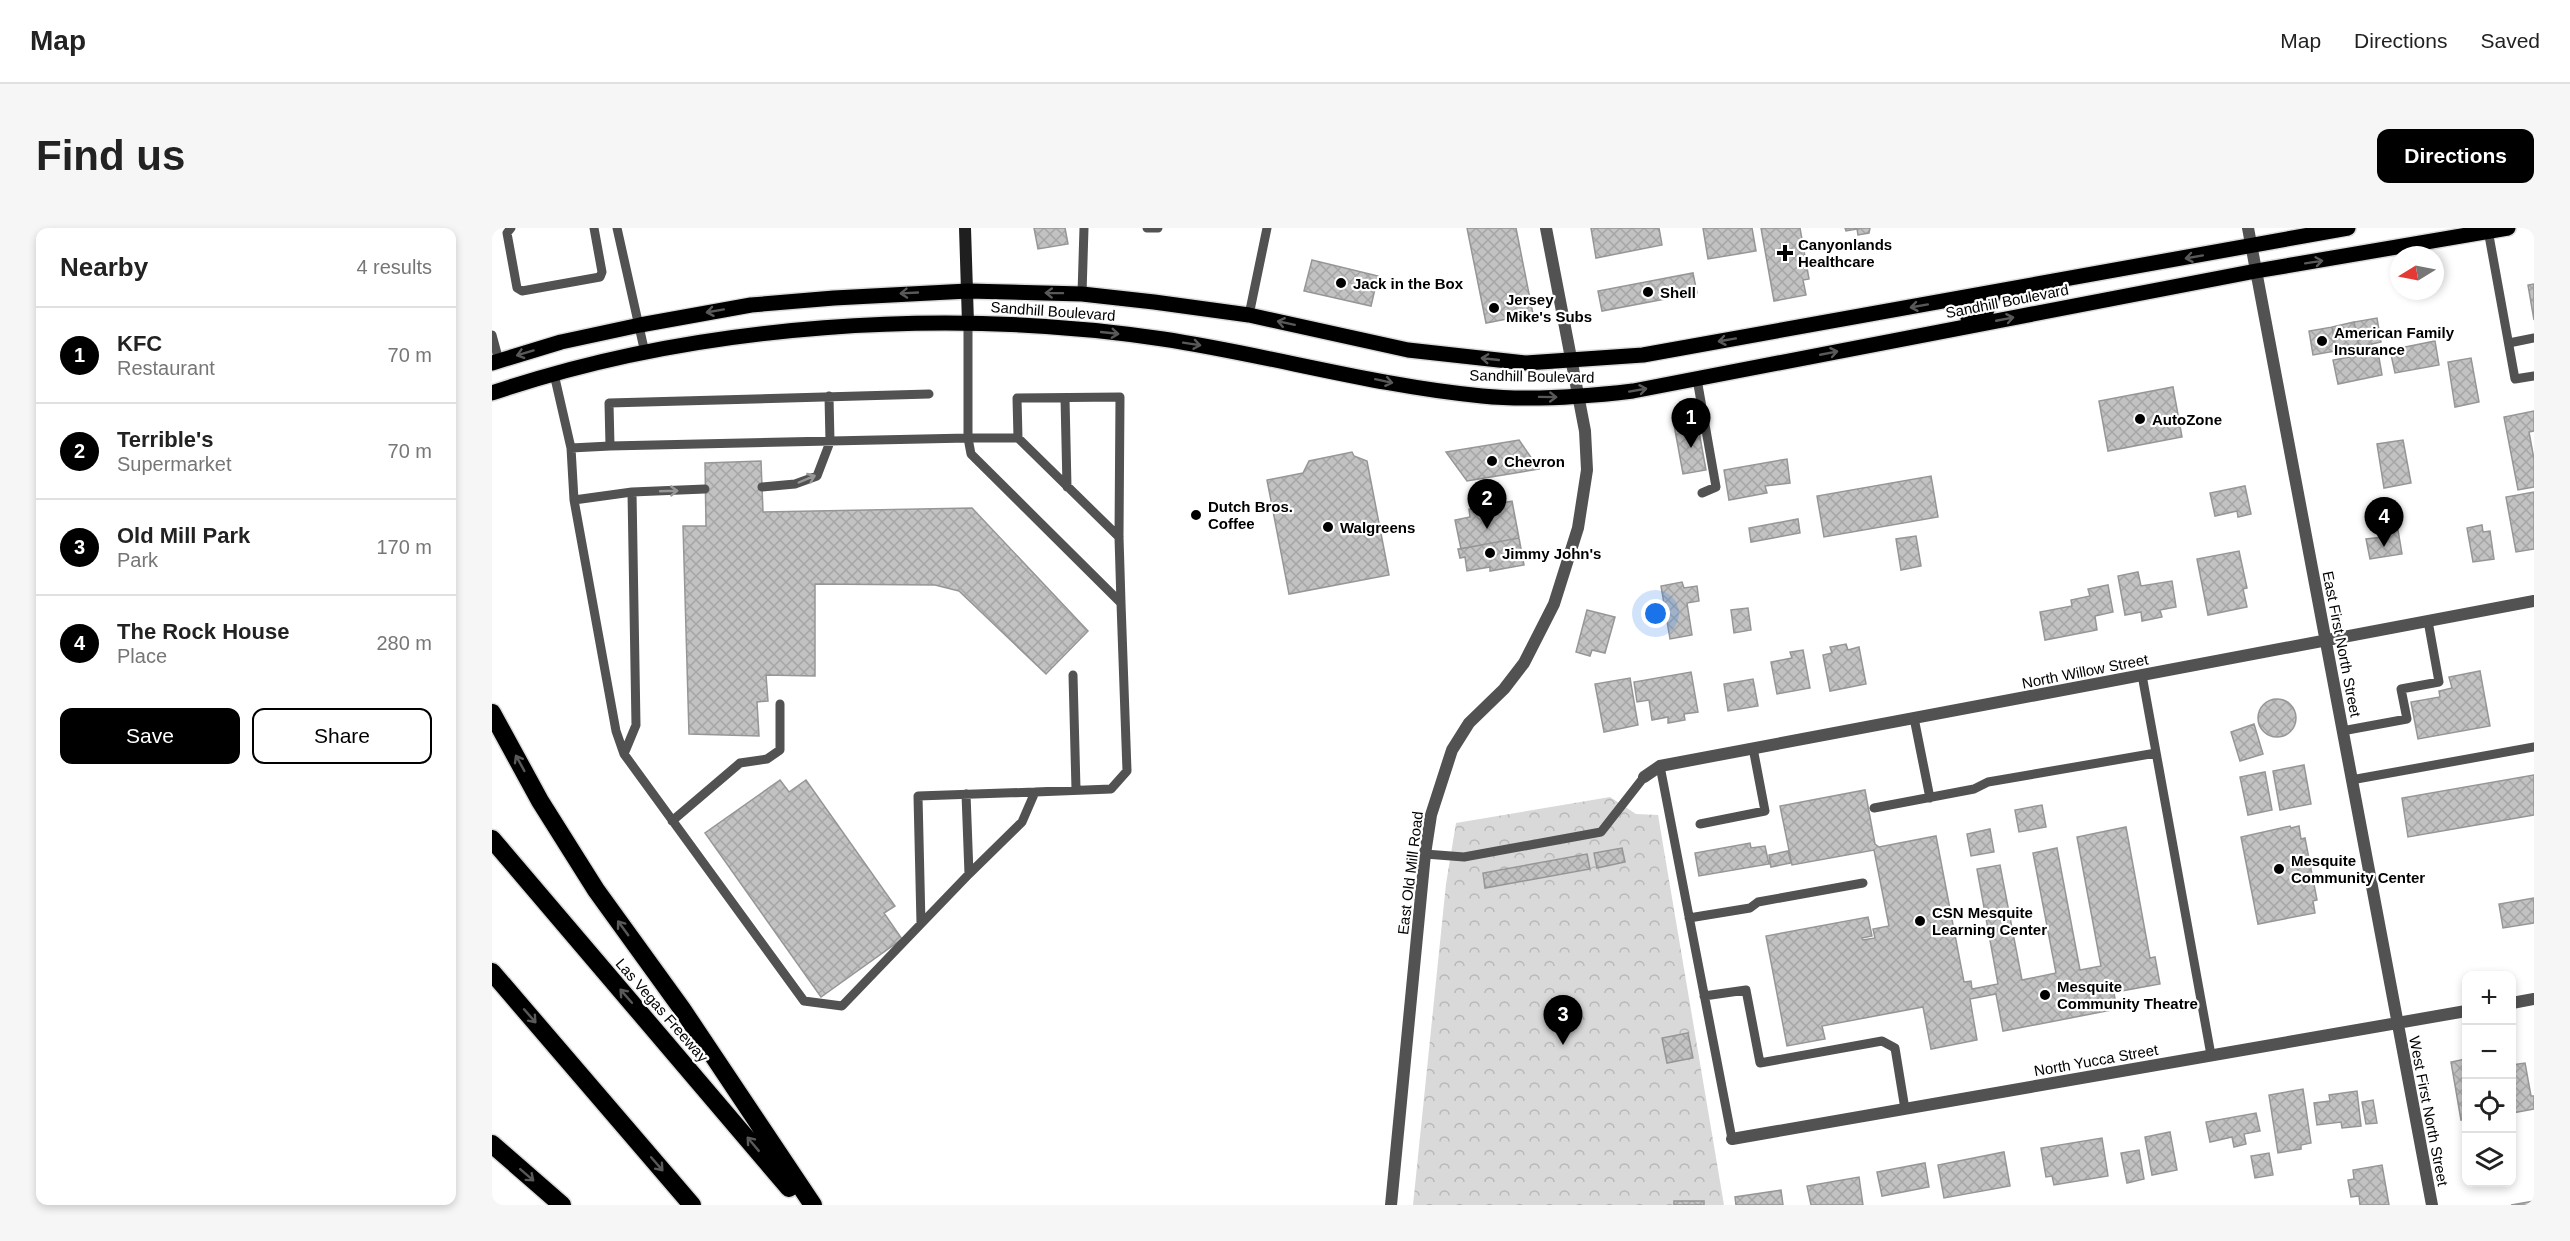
<!DOCTYPE html>
<html lang="en">
<head>
<meta charset="utf-8">
<style>
  body { margin:0; font-family:Helvetica,sans-serif; background:#f6f6f6; color:#222 }
  .controls { position:absolute; right:18px; bottom:18px; display:grid; overflow:hidden; border-radius:12px; box-shadow:0 3px 9px #0003 }
  .controls button { width:54px; height:54px; display:grid; place-items:center; padding:0; border:0; border-bottom:2px solid #e0e0e0; background:#fff; color:#222; font:30px sans-serif }
  .compass { position:absolute; left:1898px; top:18px; width:54px; height:54px; border-radius:50%; background:#fff; box-shadow:0 3px 9px #0003; rotate:260deg }
  .you { position:absolute; left:1164px; top:386px; width:21px; height:21px; margin:-15px; border:4px solid #fff; border-radius:50%; background:#1a73e8; box-shadow:0 0 0 9px #1a73e833 }
  .badge { display:grid; place-items:center; width:39px; height:39px; border-radius:50%; background:#000; color:#fff; font-size:20px; font-weight:700 }
  .pin { position:absolute; translate:-50% -50px; filter:drop-shadow(0 2px 3px #0008) }
  .pin::after { content:''; position:absolute; top:32px; width:21px; height:18px; background:inherit; clip-path:polygon(0 0,100% 0,50% 100%) }
  .list { margin:0; padding:0; list-style:none }
  h2 { display:flex; justify-content:space-between; align-items:center; height:78px; margin:0; padding:0 24px; font-size:26px }
  h2 small { font-size:20px; font-weight:400; color:#767676 }
  .list li { display:grid; grid-template-columns:39px 1fr auto; gap:18px; align-items:center; box-sizing:border-box; height:96px; padding:0 24px; border-top:2px solid #e0e0e0 }
  .list b { display:block; font-size:22px; white-space:nowrap }
  .list p { margin:0; font-size:20px; white-space:nowrap; color:#767676 }
  .list em { font-size:20px; font-style:normal; color:#767676 }
  .actions { display:flex; gap:12px; padding:18px 24px }
  .actions a { flex:1; padding:14px 0; border:2px solid #000; border-radius:12px; text-align:center; font-size:21px; color:#000 }
  .actions .main { background:#000; color:#fff }
  .icon { flex:none; width:33px; height:33px; fill:none; stroke:currentColor; stroke-width:2; stroke-linecap:round; stroke-linejoin:round }
  .map { position:relative; flex:none; width:2042px; height:977px; overflow:hidden; border-radius:12px }
  header { display:flex; align-items:center; gap:36px; box-sizing:border-box; height:84px; padding:0 30px; background:#fff; border-bottom:2px solid #e0e0e0 }
  header strong { font-size:28px }
  nav { display:flex; gap:33px; margin-inline-start:auto; font-size:21px }
  .intro { display:flex; align-items:center; justify-content:space-between; box-sizing:border-box; height:144px; padding:0 36px }
  h1 { margin:0; font-size:42px }
  .button { padding:15px 27px; border-radius:12px; background:#000; color:#fff; font-size:21px; font-weight:700 }
  main { display:flex; gap:36px; padding:0 36px }
  aside { flex:1; background:#fff; border-radius:12px; box-shadow:0 3px 9px #0003 }
  .map>svg:first-child { display:block }
  .park { fill:url(#park-crowns) }
  .building { fill:url(#building-cross-hatch); stroke:#969696; stroke-width:1.5 }
  .lines { fill:none; stroke-linecap:round; stroke-linejoin:round }
  .primary-casing { stroke:#dbdbdb; stroke-width:18 }
  .motorway-casing { stroke:#dbdbdb; stroke-width:21 }
  .service { stroke:#525252; stroke-width:9 }
  .minor { stroke:#525252; stroke-width:12 }
  .tertiary { stroke:#525252; stroke-width:12 }
  .secondary { stroke:#1f1f1f; stroke-width:12 }
  .primary { stroke:#000; stroke-width:15 }
  .motorway { stroke:#000; stroke-width:18 }
  .oneway { stroke:#595959 }
  .oneway2 { stroke:#979797 }
  .poi-dot { fill:#000; stroke:#fff; stroke-width:2 }
  .labels { text-anchor:middle; dominant-baseline:central; stroke-width:4.5; stroke-linejoin:round; paint-order:stroke }
  .poi-label { font-size:15px; font-weight:bold; fill:#000; stroke:#fff; text-anchor:start }
  .street-label { font-size:15px; fill:#000; stroke:#fff }
</style>
</head>
<body>
<header>
<strong>Map</strong>
<nav><a>Map</a><a>Directions</a><a>Saved</a></nav>
</header>
<div class="intro"><h1>Find us</h1><a class="button">Directions</a></div>
<main>
<aside>
<h2>Nearby<small>4 results</small></h2>
<ul class="list">
<li><span class="badge">1</span><div><b>KFC</b><p>Restaurant</p></div><em>70 m</em></li>
<li><span class="badge">2</span><div><b>Terrible's</b><p>Supermarket</p></div><em>70 m</em></li>
<li><span class="badge">3</span><div><b>Old Mill Park</b><p>Park</p></div><em>170 m</em></li>
<li><span class="badge">4</span><div><b>The Rock House</b><p>Place</p></div><em>280 m</em></li>
</ul>
<div class="actions"><a class="main">Save</a><a>Share</a></div>
</aside>
<div class="map">
<svg width="2042" height="977" viewBox="0 0 2042 977">
  <defs>
    <pattern id="park-crowns" width="20" height="18" patternUnits="userSpaceOnUse" patternTransform="scale(1.5)"><rect width="20" height="18" fill="#d9d9d9"/><path d="M2 6a3 3 0 1 1 6 0M12 15a3 3 0 1 1 6 0" fill="none" stroke="#b8b8b8"/></pattern>
    <pattern id="building-cross-hatch" width="8" height="8" patternUnits="userSpaceOnUse" patternTransform="scale(1.5)"><rect width="8" height="8" fill="#c2c2c2"/><path d="M0 0l8 8M0 8l8-8" fill="none" stroke="#a5a5a5"/></pattern>
  </defs>
  <rect width="100%" height="100%" fill="#fff"/>
  <path class="park" d="M1118,569L1144,586L1166,587L1232,977H921L954,656L964,595Z"/>
  <path class="building" d="M542,0H573L576,16L546,21Z
    M975,0H1024L1041,86L994,95Z
    M1099,0H1167L1170,17L1104,30Z
    M1211,0H1260L1264,23L1216,31Z
    M1269,0H1308L1317,51L1311,52L1314,67L1282,73Z
    M1353,0H1378L1377,5L1366,7L1365,1L1354,3Z
    M820,32L886,48L879,78L812,63Z
    M1201,45L1205,65L1110,83L1106,63Z
    M2042,56V92L2036,57Z
    M1885,90L1889,114L1867,119L1862,94Z
    M1862,94L1867,119L1844,123L1840,99Z
    M1840,99L1844,123L1821,127L1817,103Z
    M1943,113L1947,137L1903,145L1898,122Z
    M1886,124L1890,147L1846,156L1841,132Z
    M1979,130L1987,174L1963,179L1956,134Z
    M1681,159L1690,209L1616,223L1607,173Z
    M2042,183V203L2037,204L2042,231V259L2026,262L2012,189Z
    M1196,188L1198,199L1206,198L1214,242L1191,246L1181,191Z
    M1027,212L1047,241L975,253L954,224Z
    M1911,212L1919,255L1892,260L1885,216Z
    M860,224L862,228L875,233L897,347L797,366L775,252L811,245L817,233Z
    M1295,231L1298,255L1273,258L1275,265L1237,272L1232,242Z
    M269,233L271,284L480,280L596,403L554,446L467,363L443,357L323,356V448L274,447L276,473L265,474L267,508L197,506L191,298H214L213,235Z
    M1439,248L1446,289L1332,309L1325,268Z
    M1753,258L1759,286L1746,289L1745,283L1723,288L1718,265Z
    M2042,264V321L2024,324L2014,269Z
    M1020,273L1032,337L998,343V339L975,343L973,329L968,330L966,321H969L963,292L978,289L977,281Z
    M1020,273L1027,310L969,321L963,292L978,289L977,281Z
    M1306,291L1308,305L1259,314L1257,300Z
    M1905,296L1910,326L1878,331L1874,311L1891,309L1889,299Z
    M1990,297L1991,304L1998,303L2002,331L1981,334L1975,300Z
    M1424,308L1429,338L1409,342L1404,311Z
    M1027,310L1032,337L998,343V339L975,343L973,329L968,330L966,321Z
    M1747,323L1755,360L1751,361L1755,379L1716,387L1705,331Z
    M1646,344L1649,358L1680,353L1684,379L1668,382L1670,389L1650,393L1649,384L1633,387L1626,348Z
    M1190,354L1192,360L1205,358L1207,373L1195,375L1200,407L1178,411L1169,358Z
    M1616,357L1621,384L1603,388L1605,402L1553,412L1548,384L1580,378L1579,372L1598,368L1596,361Z
    M1256,380L1259,402L1242,405L1239,382Z
    M1095,382L1123,389L1113,425L1100,422L1098,428L1084,424Z
    M1354,416L1356,422L1367,419L1374,456L1338,463L1331,427L1340,425L1338,419Z
    M1311,422L1318,460L1285,466L1279,434L1300,430L1298,424Z
    M1988,443L1998,498L1926,511L1919,474L1948,469L1947,463L1960,460L1957,449Z
    M1199,444L1206,484L1192,486L1193,492L1176,495V489L1160,492L1157,472L1145,474L1142,454Z
    M1138,450L1146,497L1112,504L1103,456Z
    M1261,451L1266,478L1236,483L1232,456Z
    M1766 490a19 19 0 1 1 38 0a19 19 0 1 1-38 0Z
    M1762,496L1771,526L1748,533L1739,504Z
    M1812,537L1819,576L1788,582L1781,543Z
    M1773,544L1780,582L1756,587L1748,549Z
    M2042,547V587L1916,609L1910,570Z
    M288,552L297,564L314,552L403,678L392,685L410,711L329,769L213,605Z
    M1373,562L1383,616L1387,619L1444,608L1472,754L1479,753L1480,761L1506,756L1485,641L1508,637L1530,752L1564,745L1541,625L1565,620L1588,742L1609,738L1585,609L1634,599L1658,730L1663,729L1668,756L1629,763L1628,753L1620,755L1625,781L1511,803L1504,766L1478,771L1485,812L1439,821L1431,779L1330,798L1333,811L1295,818L1274,708L1376,689L1380,708L1370,710L1371,712L1383,710L1381,701L1397,698L1382,622L1300,637L1288,578Z
    M1550,577L1554,599L1527,604L1523,582Z
    M1798,598L1799,600L1807,598L1809,611L1813,610L1825,672L1821,673L1823,685L1766,696L1749,609Z
    M1498,601L1502,624L1479,628L1475,606Z
    M1258,615L1259,620L1273,618L1277,636L1207,648L1203,625Z
    M1130,620L1133,634L1105,640L1102,625Z
    M1296,623L1299,635L1279,639L1277,627Z
    M1095,626L1098,641L993,660L991,645Z
    M2042,670V695L2011,700L2007,676Z
    M1196,805L1201,830L1175,835L1170,810Z
    M1974,831V891L1969,892L1959,834Z
    M2033,835L2039,868H2042V881L2020,885V837Z
    M1811,861L1819,915L1809,917V921L1786,925L1777,867Z
    M1865,863L1869,898L1850,900L1849,894L1825,897L1822,875L1838,873L1837,867Z
    M1881,872L1885,895L1874,896L1870,874Z
    M1764,885L1768,903L1752,906L1754,916L1742,919L1740,909L1718,914L1714,894Z
    M1678,904L1685,942L1660,947L1653,909Z
    M1610,910L1616,948L1562,957L1560,948L1554,949L1549,920Z
    M1647,922L1652,951L1635,955L1629,925Z
    M1512,924L1518,958L1452,970L1446,937Z
    M1777,925L1781,947L1763,950L1759,928Z
    M1433,935L1437,959L1390,968L1385,944Z
    M1890,937L1897,977H1868L1867,968L1859,969L1856,952L1862,951L1861,942Z
    M1367,949L1371,977H1319L1315,958Z
    M1289,962L1291,977H1244L1243,969Z
    M1182,973H1212V977H1182Z
    M2042,973V977H2019Z"/>
  <g class="lines">
    <g class="primary-casing">
      <path id="primary" d="M1476,90L1493,86L1503,64
        M0,135L69,114L148,97L259,77L342,70L476,63L590,66L662,74L757,87L916,122L1034,135L1151,127L1856,0
        M0,165C206,95 456,79 671,111C777,127 883,158 990,168C1040,173 1091,169 1141,163L1764,43L2016,0"/>
    </g>
    <g class="motorway-casing">
      <path id="motorway" d="M0,485L48,573L104,662L190,781L321,977
        M0,611L297,960
        M0,744L200,977
        M0,916L70,977"/>
    </g>
    <path class="service" d="M19,0L15,5L25,60L30,63L108,49L110,44L102,0
      M125,0L153,125
      M655,0H666
      M1996,2L2023,151L2042,148
      M590,66L592,0
      M757,87L775,0
      M476,95V210L479,226L629,375L635,543L619,561L543,564L530,594L477,646L350,778L312,773L132,526L124,503L82,272L79,220L118,218L476,210H526L525,170L628,169L627,309L629,375
      M0,107L7,133
      M2017,115L2042,110
      M62,146L79,220
      M1205,151L1224,259L1210,265
      M573,170L575,259
      M526,210L627,309
      M118,218L117,175L437,166
      M270,259L303,256L325,248L338,214L337,168
      M82,272L140,264L213,261
      M581,447L584,561
      M1650,447L1719,827
      M1422,490L1438,570
      M1850,503L1915,491L1909,461L1947,454L1936,393
      M132,526L144,497L140,264
      M1168,538L1240,911
      M1859,552L2042,519
      M474,566L477,646
      M1382,580L1482,561L1496,554L1664,525
      M180,593L248,535L275,531L288,522V476
      M1208,596L1273,583L1261,520
      M933,626L972,629L1109,604L1152,549
      M1197,690L1258,680L1266,674L1371,655
      M429,696L426,568L543,564
      M1212,768L1254,762L1268,835L1390,813L1403,820L1413,881"/>
    <path class="minor" d="M1756,0L1940,977
      M1152,549L1168,538L2042,373
      M2020,775L2042,771
      M1240,911L1974,783"/>
    <path class="tertiary" d="M899,977L933,626L939,587L960,522L977,495L1012,461L1032,435L1062,376L1086,300L1095,242L1093,203L1054,0"/>
    <path class="secondary" d="M473,0L476,95"/>
    <use href="#primary" class="primary"/>
    <use href="#motorway" class="motorway"/>
  </g>
  <defs><path id="oneway-shaft" d="M-6 0H5M1.5-3L5.5 0L1.5 3" fill="none" stroke-width="1.6" stroke-linecap="round" stroke-linejoin="round" transform="scale(1.5)"/></defs>
  <g class="oneway">
    <use href="#oneway-shaft" transform="translate(1702 29) rotate(170)"/>
    <use href="#oneway-shaft" transform="translate(1822 34) rotate(-9)"/>
    <use href="#oneway-shaft" transform="translate(417 65) rotate(177)"/>
    <use href="#oneway-shaft" transform="translate(562 65) rotate(-179)"/>
    <use href="#oneway-shaft" transform="translate(1427 78) rotate(170)"/>
    <use href="#oneway-shaft" transform="translate(223 83) rotate(170)"/>
    <use href="#oneway-shaft" transform="translate(1513 91) rotate(-11)"/>
    <use href="#oneway-shaft" transform="translate(794 95) rotate(-168)"/>
    <use href="#oneway-shaft" transform="translate(618 105) rotate(6)"/>
    <use href="#oneway-shaft" transform="translate(1235 112) rotate(170)"/>
    <use href="#oneway-shaft" transform="translate(700 116) rotate(9)"/>
    <use href="#oneway-shaft" transform="translate(33 125) rotate(163)"/>
    <use href="#oneway-shaft" transform="translate(1337 125) rotate(-11)"/>
    <use href="#oneway-shaft" transform="translate(998 131) rotate(-174)"/>
    <use href="#oneway-shaft" transform="translate(892 153) rotate(12)"/>
    <use href="#oneway-shaft" transform="translate(1146 162) rotate(-10)"/>
    <use href="#oneway-shaft" transform="translate(1056 169) rotate(1)"/>
    <use href="#oneway-shaft" transform="translate(28 535) rotate(-119)"/>
    <use href="#oneway-shaft" transform="translate(131 700) rotate(-126)"/>
    <use href="#oneway-shaft" transform="translate(134 768) rotate(-131)"/>
    <use href="#oneway-shaft" transform="translate(38 788) rotate(49)"/>
    <use href="#oneway-shaft" transform="translate(261 916) rotate(-130)"/>
    <use href="#oneway-shaft" transform="translate(165 936) rotate(49)"/>
    <use href="#oneway-shaft" transform="translate(35 947) rotate(41)"/>
  </g>
  <g class="oneway2">
    <use href="#oneway-shaft" transform="translate(315 251) rotate(-23)"/>
    <use href="#oneway-shaft" transform="translate(177 263) rotate(-2)"/>
  </g>
  <g class="poi-dot">
    <path d="M1290 16h6v6h6v6h-6v6h-6v-6h-6v-6h6z"/>
    <circle cx="849" cy="55" r="6"/>
    <circle cx="1156" cy="64" r="6"/>
    <circle cx="1002" cy="80" r="6"/>
    <circle cx="1830" cy="113" r="6"/>
    <circle cx="1648" cy="191" r="6"/>
    <circle cx="1000" cy="233" r="6"/>
    <circle cx="704" cy="287" r="6"/>
    <circle cx="836" cy="299" r="6"/>
    <circle cx="998" cy="325" r="6"/>
    <circle cx="1787" cy="641" r="6"/>
    <circle cx="1428" cy="693" r="6"/>
    <circle cx="1553" cy="767" r="6"/>
  </g>
  <g class="labels">
    <g class="poi-label">
      <text x="1306" y="16">Canyonlands<tspan x="1306" dy="17">Healthcare</tspan></text>
      <text x="861" y="55">Jack in the Box</text>
      <text x="1168" y="64">Shell</text>
      <text x="1014" y="71">Jersey<tspan x="1014" dy="17">Mike's Subs</tspan></text>
      <text x="1842" y="104">American Family<tspan x="1842" dy="17">Insurance</tspan></text>
      <text x="1660" y="191">AutoZone</text>
      <text x="1012" y="233">Chevron</text>
      <text x="716" y="278">Dutch Bros.<tspan x="716" dy="17">Coffee</tspan></text>
      <text x="848" y="299">Walgreens</text>
      <text x="1010" y="325">Jimmy John's</text>
      <text x="1799" y="632">Mesquite<tspan x="1799" dy="17">Community Center</tspan></text>
      <text x="1440" y="684">CSN Mesquite<tspan x="1440" dy="17">Learning Center</tspan></text>
      <text x="1565" y="758">Mesquite<tspan x="1565" dy="17">Community Theatre</tspan></text>
    </g>
    <g class="street-label">
      <text transform="translate(1515 73) rotate(-11)">Sandhill Boulevard</text>
      <text transform="translate(561 83) rotate(4)">Sandhill Boulevard</text>
      <text transform="translate(1040 148) rotate(1)">Sandhill Boulevard</text>
      <text transform="translate(1850 416) rotate(79)">East First North Street</text>
      <text transform="translate(1593 443) rotate(-11)">North Willow Street</text>
      <text transform="translate(918 645) rotate(-83)">East Old Mill Road</text>
      <text transform="translate(170 782) rotate(49)">Las Vegas Freeway</text>
      <text transform="translate(1604 832) rotate(-10)">North Yucca Street</text>
      <text transform="translate(1937 883) rotate(79)">West First North Street</text>
    </g>
  </g>
</svg>
<div class="controls">
<button>+</button>
<button>−</button>
<button><svg class="icon" aria-label="locate" viewBox="0 0 24 24"><circle cx="12" cy="12" r="6"/><path d="M12 2v4M12 18v4M2 12h4M18 12h4"/></svg></button>
<button><svg class="icon" aria-label="layers" viewBox="0 0 24 24"><path d="M12 4l9 5-9 5-9-5zM3 14l9 5 9-5"/></svg></button>
</div>
<svg class="compass" viewBox="-18 -18 36 36"><path d="M0-13l5 13h-10z" fill="#e53935"/><path d="M0 13l5-13h-10z" fill="#767676"/></svg>
<div class="you"></div>
<div class="pin badge" style="left:1199px;top:220px">1</div>
<div class="pin badge" style="left:995px;top:301px">2</div>
<div class="pin badge" style="left:1071px;top:817px">3</div>
<div class="pin badge" style="left:1892px;top:319px">4</div>
</div>
</main>
</body>
</html>
